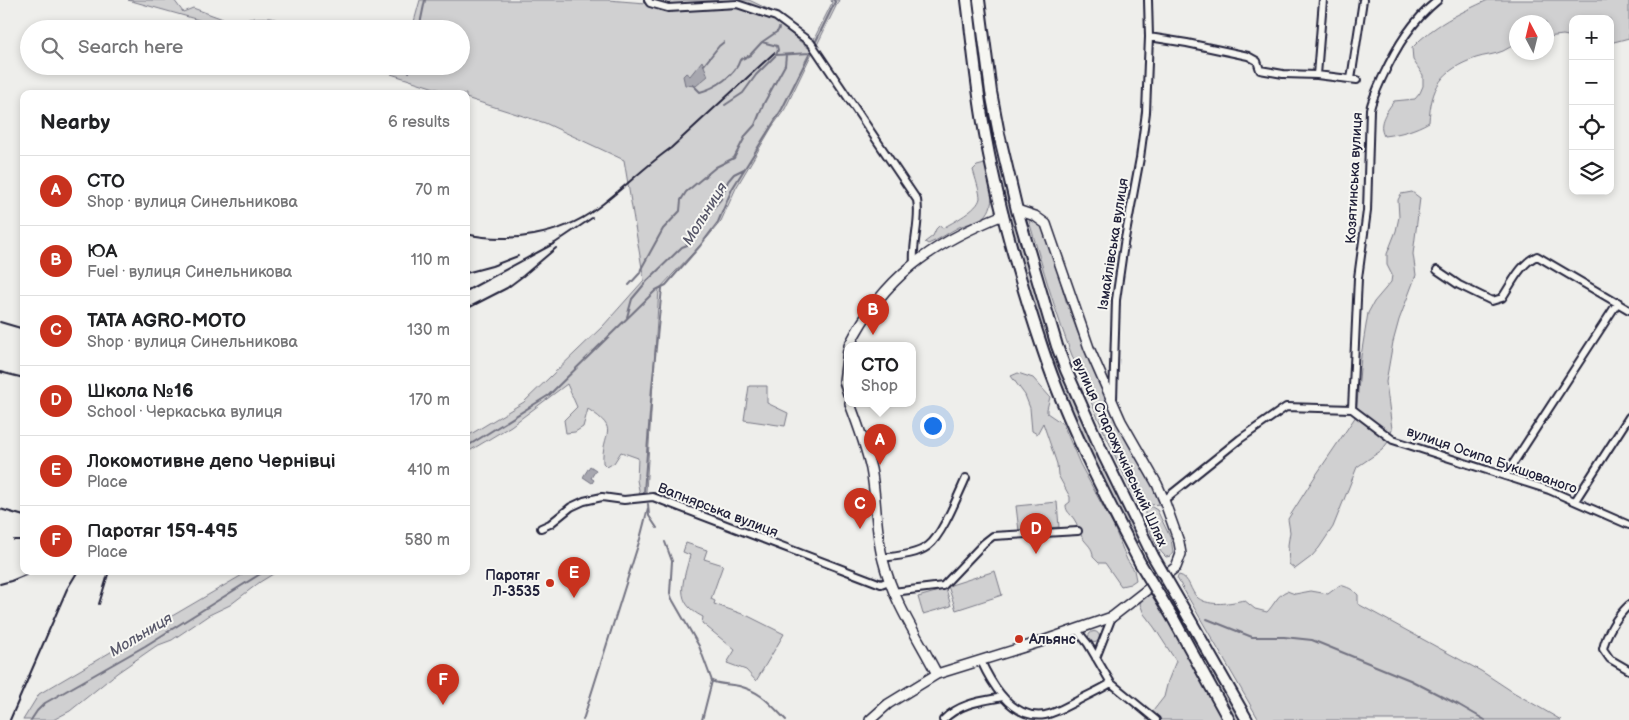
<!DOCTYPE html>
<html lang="en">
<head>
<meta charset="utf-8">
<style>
  body { margin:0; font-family:"Balsamiq Sans",sans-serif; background:#f2f2f2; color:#202124 }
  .controls { position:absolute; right:15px; top:15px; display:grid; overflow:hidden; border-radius:10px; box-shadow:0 2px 8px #0003 }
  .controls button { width:45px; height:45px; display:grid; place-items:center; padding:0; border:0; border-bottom:1px solid #e0e0e0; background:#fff; color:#202124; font:25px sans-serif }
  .compass { position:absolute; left:1509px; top:15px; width:45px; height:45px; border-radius:50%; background:#fff; box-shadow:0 2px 8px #0003; rotate:353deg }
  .you { position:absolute; left:932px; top:425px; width:18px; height:18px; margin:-12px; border:4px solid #fff; border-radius:50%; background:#1a73e8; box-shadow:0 0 0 8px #1a73e833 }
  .badge { display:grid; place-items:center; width:32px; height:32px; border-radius:50%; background:#c8321e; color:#fff; font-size:16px; font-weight:700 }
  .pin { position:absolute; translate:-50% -41px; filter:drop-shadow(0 1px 2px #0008) }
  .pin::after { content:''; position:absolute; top:26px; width:18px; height:15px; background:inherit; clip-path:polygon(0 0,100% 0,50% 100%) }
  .popup { position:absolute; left:844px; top:342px; width:72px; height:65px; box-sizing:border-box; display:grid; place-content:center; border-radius:10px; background:#fff; filter:drop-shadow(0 1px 4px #0005); font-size:16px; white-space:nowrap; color:#757577 }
  .popup b { font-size:19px; color:#202124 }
  .popup::after { content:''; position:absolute; left:50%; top:100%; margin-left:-10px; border:10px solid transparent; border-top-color:#fff }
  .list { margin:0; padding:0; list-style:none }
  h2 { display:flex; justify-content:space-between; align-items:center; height:65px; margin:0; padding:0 20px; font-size:21px }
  h2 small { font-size:16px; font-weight:400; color:#757577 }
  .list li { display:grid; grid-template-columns:32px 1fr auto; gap:15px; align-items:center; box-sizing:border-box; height:70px; padding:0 20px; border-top:1px solid #e0e0e0 }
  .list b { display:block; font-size:19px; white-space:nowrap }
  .list p { margin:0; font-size:16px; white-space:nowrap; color:#757577 }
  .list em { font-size:16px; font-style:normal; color:#757577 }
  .icon { flex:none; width:28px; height:28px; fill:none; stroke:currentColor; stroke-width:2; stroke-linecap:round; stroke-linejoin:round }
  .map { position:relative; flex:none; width:1629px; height:720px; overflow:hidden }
  .search { position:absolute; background:#fff; box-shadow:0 2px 8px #0003; left:20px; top:20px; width:450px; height:55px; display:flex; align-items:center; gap:12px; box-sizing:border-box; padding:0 18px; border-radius:28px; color:#757577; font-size:19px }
  .panel { position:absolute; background:#fff; box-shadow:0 2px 8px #0003; left:20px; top:90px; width:450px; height:485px; border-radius:10px }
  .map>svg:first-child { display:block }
  .green { fill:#d0d0d1; stroke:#797986 }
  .water { fill:#a7a7af; stroke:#727281 }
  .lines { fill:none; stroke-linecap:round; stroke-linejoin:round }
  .stream { stroke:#727281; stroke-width:2 }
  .street-casing { stroke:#22223b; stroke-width:10 }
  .secondary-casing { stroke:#22223b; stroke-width:12 }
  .primary-casing { stroke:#22223b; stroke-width:14 }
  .street { stroke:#f6f6f2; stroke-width:6 }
  .secondary { stroke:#f6f6f2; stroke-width:9 }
  .primary { stroke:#f6f6f2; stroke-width:10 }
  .rail { stroke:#22223b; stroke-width:2 }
  .primary-bridge-casing { stroke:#22223b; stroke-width:14; stroke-linecap:butt }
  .primary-bridge { stroke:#f6f6f2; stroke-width:10 }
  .poi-dot { fill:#c8321e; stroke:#f6f6f2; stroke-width:2 }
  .labels { text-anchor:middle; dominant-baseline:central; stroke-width:4; stroke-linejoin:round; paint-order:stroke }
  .street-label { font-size:14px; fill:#22223b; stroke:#f6f6f2 }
  .poi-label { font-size:14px; font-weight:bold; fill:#22223b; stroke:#f6f6f2; text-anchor:end }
  .water-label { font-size:15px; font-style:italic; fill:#575769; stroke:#f6f6f2 }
</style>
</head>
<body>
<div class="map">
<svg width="1629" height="720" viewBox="0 0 1629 720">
  <rect width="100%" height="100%" fill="#eeeeeb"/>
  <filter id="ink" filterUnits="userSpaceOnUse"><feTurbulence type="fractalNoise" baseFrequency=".02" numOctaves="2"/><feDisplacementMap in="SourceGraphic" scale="10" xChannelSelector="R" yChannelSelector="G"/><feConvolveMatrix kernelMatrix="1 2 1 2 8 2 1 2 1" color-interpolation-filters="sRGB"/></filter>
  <g filter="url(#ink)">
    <path class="green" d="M128,0H174L183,12L193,8L223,19L231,25C253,15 276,14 296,29H231Z
      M420,0H608L645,3L649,6L673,12L653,0H749L772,11L764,14C783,23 795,40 813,51L785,109L772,127L736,188L721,221L707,238L659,289L646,491L640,495L637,480L638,458L621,452L614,463L607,467L603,463C601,431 622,431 588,409L583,427L575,432L566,433L564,420L577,407L567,384L511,426L466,453V437L524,402L603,326L644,280L624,160L545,123L466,98V94H453L391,74L398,66H461V29H412Z
      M831,0H839L816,47L813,41L832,3Z
      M964,0H975L988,86L984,88L980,86Z
      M1488,0H1629V38L1610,43V19H1573V37L1563,35L1547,37L1546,22H1516V44C1512,46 1507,49 1503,51C1494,55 1485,55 1476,58C1441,70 1431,87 1429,122C1415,130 1401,134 1384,136C1377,123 1387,111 1394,101L1415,99L1420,93L1423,86V75L1413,60L1412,48C1433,25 1460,13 1488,0Z
      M986,96L990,97L1052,342L1049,345L1044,344L1007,215L982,98Z
      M985,164C988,180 999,203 984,217C979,222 966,224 959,227C949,232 939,240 928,244L925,242L933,236L936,229L939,226L943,228C953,222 978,210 980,198C980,192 975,177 973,170L977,166Z
      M1412,192L1420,198L1413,254L1416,275L1399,320L1393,342L1386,382L1392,429L1388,442L1382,450L1357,467L1333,527L1319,548L1311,557L1295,569L1289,564L1288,545L1290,532L1288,519L1314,478L1356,416L1361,356L1368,313L1374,302L1391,282L1392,275L1387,265V254L1396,231L1399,217L1398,200L1401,194Z
      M1033,220L1039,224L1047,235L1066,301L1077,331L1119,423L1150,477L1161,504L1139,506C1116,459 1094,411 1075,363C1056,316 1043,268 1029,221Z
      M1053,352H1055L1140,539V542L1137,543L1133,542C1102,480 1073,418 1048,354Z
      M1018,373L1033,378L1050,397L1047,409V413L1063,424L1080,464L1114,527L1127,560L1134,570L1136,580L1130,584L1121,586L1105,563H1099L1093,557C1093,547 1087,545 1082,537C1078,531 1078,524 1074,519C1070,513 1066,512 1066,505L1070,502V497L1058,475L1057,464L1043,423L1037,434L1032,431L1030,408L1025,395L1011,376Z
      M749,386H767V403L788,413L785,426L744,420Z
      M1057,502L1059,527L1019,531L1016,506Z
      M1144,506L1152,507L1157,510L1171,539L1173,552L1171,556L1166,557C1154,547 1145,521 1144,506Z
      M686,543L707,550L704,559L723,565L711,599L715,601L714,604L748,616L784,634L756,681L746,670L727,663L735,650L702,623L703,617C673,602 683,583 690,555L683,552Z
      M249,571H278L260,582L230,605L209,615L172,640L156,646L117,673L70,711L53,720H23L39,694Z
      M995,571L1002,595L956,610L948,586Z
      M1179,575C1190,577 1190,592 1198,598C1210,607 1231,603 1244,600L1255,609L1267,612C1274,605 1278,594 1287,591L1295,594L1311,591L1328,594L1340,585C1347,587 1353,589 1358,595V604L1481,671L1513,692L1561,720H1259L1177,578Z
      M946,589L951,606L923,614L918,597Z
      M1149,594L1156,596L1225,720H1146L1164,697L1168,681L1176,661L1154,627L1144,614L1140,604L1141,600Z
      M1178,610L1180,611L1243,720H1234L1174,615Z
      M1088.5 637a5.5 5.5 0 1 1 11 0a5.5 5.5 0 1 1-11 0Z"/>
    <path class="water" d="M702,61L708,76L696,86L685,85L683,76L686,73L690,76Z
      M590,466L596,470L591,478L594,480L592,483L583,477Z"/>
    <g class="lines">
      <path class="stream" d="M419,29L425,0
        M762,42L778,31L779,28
        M814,45L835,2L834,0
        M776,55L810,53
        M704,65L719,46L724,42
        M409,72L410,66
        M693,85L700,92C715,88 735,76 740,60L750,55L762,42L777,46L778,50L776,55L756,75L743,93L725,105
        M629,285L640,273L641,269L663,229L680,211L681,200L686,192L716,167L734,158L746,135L755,125L764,103L785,65L786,55
        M627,317L632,299L647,281L682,247L690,244L700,223L721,199L728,181L734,174L744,169
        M466,447L549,395L656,290L666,285L700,246L718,222L732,189L782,109L812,49
        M644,492L652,387L662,288
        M648,504L649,516L657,528
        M665,542L672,561L670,593L672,599L699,646L712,681L702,720
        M1207,619L1252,637H1284L1312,640L1410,680L1459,705L1485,720
        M712,681C720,685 730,684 739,686C762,692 770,704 786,720
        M31,720L37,711L45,703L145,646L265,571
        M583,720L640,539L648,508"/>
      <g class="street-casing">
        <path id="street" d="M648,0L650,3L668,8L737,4L776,17L811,43L917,200C921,221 912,242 914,263
          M1149,37L1187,43L1248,56L1257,61L1260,70L1283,74L1317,75L1357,80
          M1317,75L1323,0
          M1351,79L1363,0
          M1437,270L1459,285L1492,301L1502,298C1512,283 1521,263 1537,256L1629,310
          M1113,399L1116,300L1124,244L1140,158L1146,112L1149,37L1148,0
          M1352,409L1358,278L1367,211L1370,109C1373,97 1378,87 1383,76C1397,46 1412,21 1438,0
          M1352,409L1393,440L1549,490L1629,525
          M1505,476L1618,302
          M1164,500L1240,439L1286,407L1352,409
          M1575,501L1629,417
          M541,528L550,524L571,507L584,501L602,497L624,500L653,497L881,584L889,581
          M882,558C896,556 916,555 928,546C942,536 958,495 966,478
          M893,592L943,586L984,543L993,536L1078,531
          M1629,605C1617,616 1606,634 1603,649L1610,659L1629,670
          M1076,629L1088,644L1111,683L1156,720
          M1096,658L1112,617
          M981,661C992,685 1013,720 1045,715C1056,713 1067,706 1077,701C1088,695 1100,690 1111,683
          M943,720C960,703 981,701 1003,697"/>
      </g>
      <g class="secondary-casing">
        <path id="secondary" d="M849,346C883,277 933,243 1003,215
          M848,350L844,381L848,394
          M850,404C858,425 866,447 871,469C877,499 875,531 883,560C893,601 918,637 937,674
          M870,720L888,704L937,674L1037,643L1112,617L1176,567L1181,554L1179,542L1164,500L1157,484L1121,421L1089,348L1046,224L1035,216L1017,210"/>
      </g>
      <g class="primary-casing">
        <path id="primary" d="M967,0C973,46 977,93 986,139C999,210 1020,281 1043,350C1067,422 1105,496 1140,563
          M979,0L991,92L999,134L1017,210L1057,346L1066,370L1104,456L1153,556
          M1185,611L1247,720
          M1173,618L1229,720"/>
      </g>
      <use href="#street" class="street"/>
      <use href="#secondary" class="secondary"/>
      <use href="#primary" class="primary"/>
      <path class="rail" d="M466,234C508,244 561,235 596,209C622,190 644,167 671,148L774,53
        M466,273L492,266L518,256
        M466,291L555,243L592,218
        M466,309L507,288L523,276L556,248
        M0,322L24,329
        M0,372L24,378
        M0,509L24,516
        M14,540H24
        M0,584L11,581L35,571
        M99,604L109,571
        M10,720L67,589L78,571"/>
      <g class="primary-bridge-casing">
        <path id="primary-bridge" d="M1153,556L1185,611
          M1140,563L1173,618"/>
      </g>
      <use href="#primary-bridge" class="primary-bridge"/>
    </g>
  </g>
  <g class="poi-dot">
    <circle cx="550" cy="583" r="5"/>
    <circle cx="1019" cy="639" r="5"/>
  </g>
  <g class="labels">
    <g class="street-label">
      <text transform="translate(1354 178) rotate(-87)">Козятинська вулиця</text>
      <text transform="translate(1113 244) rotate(-81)">Ізмайлівська вулиця</text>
      <text transform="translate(1120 452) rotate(65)">вулиця Старожучківський Шлях</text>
      <text transform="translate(1492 460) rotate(19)">вулиця Осипа Букшованого</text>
      <text transform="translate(718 510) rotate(21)">Вапнярська вулиця</text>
    </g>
    <g class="poi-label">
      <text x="540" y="575">Паротяг<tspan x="540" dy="16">Л-3535</tspan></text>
      <text x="1029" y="639" text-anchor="start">Альянс</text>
    </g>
    <g class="water-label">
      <text transform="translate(705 214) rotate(-58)">Мольниця</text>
      <text transform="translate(141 635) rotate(-31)">Мольниця</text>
    </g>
  </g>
</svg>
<div class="controls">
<button>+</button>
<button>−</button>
<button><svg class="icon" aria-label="locate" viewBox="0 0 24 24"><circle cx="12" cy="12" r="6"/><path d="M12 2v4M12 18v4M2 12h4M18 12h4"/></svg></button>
<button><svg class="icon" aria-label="layers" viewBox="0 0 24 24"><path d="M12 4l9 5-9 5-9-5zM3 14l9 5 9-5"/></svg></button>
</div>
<svg class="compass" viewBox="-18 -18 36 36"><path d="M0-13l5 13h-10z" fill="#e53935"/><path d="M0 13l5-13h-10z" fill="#757577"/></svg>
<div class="you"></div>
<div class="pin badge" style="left:880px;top:465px">A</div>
<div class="popup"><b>СТО</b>Shop</div>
<div class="pin badge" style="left:873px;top:335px">B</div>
<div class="pin badge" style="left:860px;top:529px">C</div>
<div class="pin badge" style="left:1036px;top:554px">D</div>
<div class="pin badge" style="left:574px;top:598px">E</div>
<div class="pin badge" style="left:443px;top:705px">F</div>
<div class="search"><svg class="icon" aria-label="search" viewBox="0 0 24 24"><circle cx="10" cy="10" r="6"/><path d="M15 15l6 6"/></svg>Search here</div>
<section class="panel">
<h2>Nearby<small>6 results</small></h2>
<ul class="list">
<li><span class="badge">A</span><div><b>СТО</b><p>Shop · вулиця Синельникова</p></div><em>70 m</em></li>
<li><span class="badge">B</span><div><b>ЮА</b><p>Fuel · вулиця Синельникова</p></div><em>110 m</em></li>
<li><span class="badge">C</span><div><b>TATA AGRO-MOTO</b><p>Shop · вулиця Синельникова</p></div><em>130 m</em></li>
<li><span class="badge">D</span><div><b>Школа №16</b><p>School · Черкаська вулиця</p></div><em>170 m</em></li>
<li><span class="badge">E</span><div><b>Локомотивне депо Чернівці</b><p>Place</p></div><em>410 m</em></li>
<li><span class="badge">F</span><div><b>Паротяг 159-495</b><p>Place</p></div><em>580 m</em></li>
</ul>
</section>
</div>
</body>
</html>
